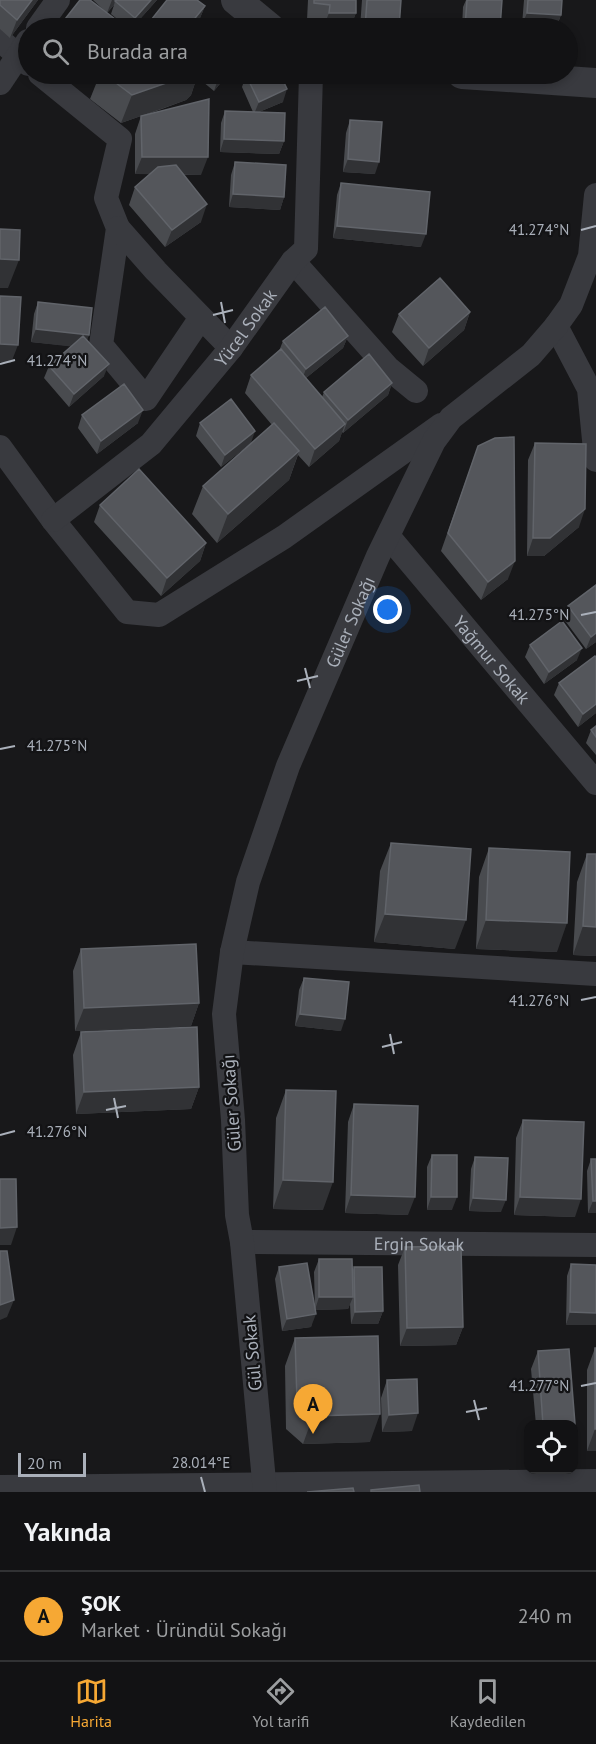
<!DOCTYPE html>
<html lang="tr">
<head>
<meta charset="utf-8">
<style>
  body { margin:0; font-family:"PT Sans",sans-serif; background:#1f2022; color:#f1f3f6 }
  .controls { position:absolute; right:18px; bottom:18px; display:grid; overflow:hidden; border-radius:12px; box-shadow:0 3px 9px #0003 }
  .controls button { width:54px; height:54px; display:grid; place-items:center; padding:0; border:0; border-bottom:2px solid #313234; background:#121214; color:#f1f3f6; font:30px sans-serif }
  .scale { position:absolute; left:18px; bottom:15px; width:68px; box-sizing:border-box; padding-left:6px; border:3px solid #aab0ba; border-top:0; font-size:16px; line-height:21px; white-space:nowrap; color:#aab0ba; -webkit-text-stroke:4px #131315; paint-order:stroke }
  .you { position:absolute; left:388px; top:610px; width:21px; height:21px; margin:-15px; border:4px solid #fff; border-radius:50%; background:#1a73e8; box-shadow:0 0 0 9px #1a73e833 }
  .badge { display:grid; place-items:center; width:39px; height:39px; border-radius:50%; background:#f6a834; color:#111; font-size:20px; font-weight:700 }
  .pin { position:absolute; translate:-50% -50px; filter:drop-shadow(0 2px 3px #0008) }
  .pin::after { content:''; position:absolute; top:32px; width:21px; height:18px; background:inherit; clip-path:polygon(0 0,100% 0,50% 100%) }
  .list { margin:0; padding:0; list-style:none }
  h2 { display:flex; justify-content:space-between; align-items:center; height:78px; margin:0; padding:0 24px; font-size:26px }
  h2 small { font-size:20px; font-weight:400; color:#9c9ea0 }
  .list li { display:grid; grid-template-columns:39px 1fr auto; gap:18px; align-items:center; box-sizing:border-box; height:90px; padding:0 24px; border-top:2px solid #313234 }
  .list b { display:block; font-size:22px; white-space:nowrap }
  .list p { margin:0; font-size:20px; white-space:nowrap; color:#9c9ea0 }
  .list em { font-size:20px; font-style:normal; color:#9c9ea0 }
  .icon { flex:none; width:33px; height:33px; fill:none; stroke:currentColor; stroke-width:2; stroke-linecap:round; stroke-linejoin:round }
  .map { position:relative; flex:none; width:596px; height:1492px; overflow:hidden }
  .search { position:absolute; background:#121214; box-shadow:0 3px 9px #0003; left:18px; right:18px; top:18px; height:66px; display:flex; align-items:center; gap:15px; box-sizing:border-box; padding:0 21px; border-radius:33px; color:#9c9ea0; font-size:22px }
  .sheet { height:168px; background:#121214 }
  nav { display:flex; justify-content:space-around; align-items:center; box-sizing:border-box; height:84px; border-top:2px solid #313234; background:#121214; font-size:16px; color:#9c9ea0 }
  nav a { display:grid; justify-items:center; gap:3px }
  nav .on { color:#f6a834 }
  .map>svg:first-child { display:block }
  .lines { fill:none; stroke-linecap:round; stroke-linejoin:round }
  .minor { stroke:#393a3f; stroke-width:24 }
  .tertiary { stroke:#393a3f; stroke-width:30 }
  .wall { fill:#494b4f }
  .shaded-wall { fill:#313235 }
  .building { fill:#54565b; stroke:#61646a; stroke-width:1.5 }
  .ticks { fill:none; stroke:#aab0ba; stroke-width:2 }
  .labels { text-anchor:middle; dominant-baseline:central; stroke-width:4.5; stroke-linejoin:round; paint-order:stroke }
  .street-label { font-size:18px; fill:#aab0ba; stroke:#131315 }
  .ticks-label { font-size:15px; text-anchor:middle; fill:#aab0ba; stroke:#131315; stroke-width:4.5; stroke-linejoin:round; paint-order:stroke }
</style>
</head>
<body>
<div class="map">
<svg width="596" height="1492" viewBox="0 0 596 1492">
  <rect width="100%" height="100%" fill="#18181a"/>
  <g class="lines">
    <g class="minor">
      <path d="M38,28L58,0"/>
      <path d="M0,40L28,64"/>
      <path d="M40,74L120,139L106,198L118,228L101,345L146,399L200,319"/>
      <path d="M0,83L28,41"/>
      <path d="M118,228L156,271L231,348"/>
      <path d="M293,261L388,368L416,391"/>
      <path d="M556,326L589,389L596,460"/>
      <path d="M0,447L53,520L127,612L159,615L284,537L441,425"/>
      <path id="s1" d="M53,520L151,444L231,348L293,261L306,249L311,74"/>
      <path id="s2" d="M389,537L596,783"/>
      <path d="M232,952L596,974"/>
      <path id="s3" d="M242,1242L596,1245"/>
      <path d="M0,1487L596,1481"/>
      <path id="s4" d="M265,1492L242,1242L237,1215L233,1120L224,1014L232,952L248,882L288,766L378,556L434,441L451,418L531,355L556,326L571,305L590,256L596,195"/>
    </g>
    <path class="tertiary" d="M236,0L270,28
      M462,74L596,83"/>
  </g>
  <path class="wall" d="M0,0H38L10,38L0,29Z
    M93,0H157L132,28H128L111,14L114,5L107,13Z
    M308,0H356V13L350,28H323V23L307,20Z
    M362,0H401L399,28H360Z
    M466,0H502L500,28H462L463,7Z
    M524,0H562L561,15L556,28L522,25Z
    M205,6L200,18L192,28H134L149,25L151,20Z
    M76,74H90L85,80Z
    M100,74H228L214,91L197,77L191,95L186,100L143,116L201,175H184L201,222L165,247L129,205L135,187L150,174H135V134L141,116L121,123L90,99Z
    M246,75L283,102L259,112L284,141L279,154L220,152L221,123L225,111L253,112L242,87Z
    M350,120L375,174L343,172L346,133Z
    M235,162L284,197L280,210L229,207L231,175Z
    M341,183L421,247L333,238L337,195Z
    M38,302L89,335L87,339L104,376L69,407L44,378L49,366L71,346L31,342L34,314Z
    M470,312L464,330L423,366L392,332L399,314Z
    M348,336L343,348L306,378L322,397L324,392L392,383L388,395L343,433L342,432L339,441L309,467L298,455L289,480L217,543L192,514L203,486L272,425L245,393L251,375L279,351L283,341Z
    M82,415L138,423L97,454L78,428Z
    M200,423L251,443L221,467L196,436Z
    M535,443L579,527L544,556H527L528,460Z
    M478,446L508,579L481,600L441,551Z
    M100,505L206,543L200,561L161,596L94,522Z
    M568,606L596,642L586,649L563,618Z
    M530,645L577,660L544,684L525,657Z
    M596,657V713L578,727L554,695L559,683Z
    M596,726V755L586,743L591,730Z
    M391,843L455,949L374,942L380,871Z
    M489,848L557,952L476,949L479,877Z
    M587,854L596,956L573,955L577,882Z
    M81,949L199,1003L191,1026L75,1031L73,971Z
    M304,978L341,1031L295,1026L299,990Z
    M81,1032L199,1087L191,1109L76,1114L73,1055Z
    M286,1090L323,1210L273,1209L276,1118Z
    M354,1104L408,1215L345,1213L348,1122Z
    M523,1120L575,1217L514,1215L516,1138Z
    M432,1155L452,1210H427V1167Z
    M475,1157L501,1212L469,1211L471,1169Z
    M591,1159L596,1213H588L587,1171Z
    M405,1247L463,1327L456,1345L400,1346L398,1265Z
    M319,1259L352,1273L354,1267L383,1311L378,1324H351L350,1304L348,1309L315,1310L311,1327L282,1331L275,1279L279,1267L315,1309L314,1272Z
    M571,1264L596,1265L566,1325L567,1276Z
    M295,1338L370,1442L303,1444L286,1429L285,1366Z
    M595,1348L596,1451H587V1370Z
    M538,1351L573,1425H536L531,1369Z
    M387,1380L412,1431L382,1432L381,1398Z"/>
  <path class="shaded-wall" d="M32,0H38L10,38L17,20Z
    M112,0H118L115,1L114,5L107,13Z
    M151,0H157L132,28H131L135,18Z
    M205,6L200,18L192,28H187Z
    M329,13H356L350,28H323Z
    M527,13L561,15L556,28L522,25Z
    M192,74H198L191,95L186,100L121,123L132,95Z
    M222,74H228L214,91L218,79Z
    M287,89L283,102L254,114L259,102Z
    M224,139L284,141L279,154L220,152Z
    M142,157H208L201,175L135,174Z
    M348,159L379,162L375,174L343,172Z
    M233,194L284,197L280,210L229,207Z
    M207,204L201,222L165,247L172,230Z
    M337,226L426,234L421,247L333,238Z
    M0,259L19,260L8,288H0Z
    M470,312L464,330L423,366L429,348Z
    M36,329L89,335L84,348L31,342Z
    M348,336L343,348L301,382L306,369Z
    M0,344L18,345L11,363L0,362Z
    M109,364L104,376L69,407L74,394Z
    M392,383L388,395L343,433L348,420Z
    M143,410L138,423L97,454L101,441Z
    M345,424L339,441L309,467L315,449Z
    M255,431L251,443L221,467L225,455Z
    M299,451L289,480L217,543L228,514Z
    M585,509L579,527L544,556H527L533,538Z
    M206,543L200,561L161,596L167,578Z
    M515,561L508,579L481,600L488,582Z
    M596,633V642L586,649L591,637Z
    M582,648L577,660L544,684L549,672Z
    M596,704V713L578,727L583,714Z
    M385,914L466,920L455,949L374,942Z
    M486,920L567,923L557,952L476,949Z
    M583,926L596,927V956L573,955Z
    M199,1003L191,1026L75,1031L84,1008Z
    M300,1014L345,1019L341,1031L295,1026Z
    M199,1087L191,1109L76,1114L84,1092Z
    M283,1180L333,1182L323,1210L273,1209Z
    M351,1195L415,1197L408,1215L345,1213Z
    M431,1197H457L452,1210H427Z
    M520,1197L581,1199L575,1217L514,1215Z
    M473,1198L506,1200L501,1212L469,1211Z
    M593,1201H596V1213H588Z
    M17,1227L11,1245H0V1228Z
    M319,1297H353L348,1309L315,1310Z
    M14,1300L7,1317L0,1320V1305Z
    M383,1311L378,1324H351L355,1312Z
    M570,1312L596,1313V1325H566Z
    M316,1314L311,1327L282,1331L287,1319Z
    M463,1327L456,1345L400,1346L407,1328Z
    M418,1413L412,1431L382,1432L389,1415Z
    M380,1414L370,1442L303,1444L313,1416Z
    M595,1429H596V1451H587Z"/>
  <path class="building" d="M0,0H32L17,20L0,5Z
    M80,0H90L123,25L120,28H58Z
    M117,0H151L135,18L115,1Z
    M167,0H197L205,6L187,28H162L151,20Z
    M314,0H356V13H329L330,5L314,3Z
    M367,0H401L399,28H365Z
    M467,0H502L500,28L465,27Z
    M528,0H562L561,15L527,13Z
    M141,19L153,28H134Z
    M221,19L232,28H213Z
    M104,74H192L132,95Z
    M212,74H222L218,79Z
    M249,74H280L287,89L259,102L246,75Z
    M209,99L208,157H142L141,116Z
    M225,111L285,113L284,141L224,139Z
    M350,120L382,122L379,162L348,159Z
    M235,162L286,165L284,197L233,194Z
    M176,165L207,204L172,230L135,187L158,167Z
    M341,183L430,192L426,234L337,226Z
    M0,229L20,230L19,260L0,259Z
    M440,278L470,312L429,348L399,314Z
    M0,296L21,297L18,345L0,344Z
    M38,302L92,308L89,335L36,329Z
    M325,307L348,336L306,369L283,341Z
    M83,336L109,364L74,394L49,366Z
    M281,349L345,424L315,449L251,375Z
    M369,354L392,383L348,420L324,392Z
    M124,384L143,410L101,441L82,415Z
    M231,399L255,431L225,455L200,423Z
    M274,423L299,451L228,514L203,486Z
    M514,437L515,561L488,582L448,533L478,446L495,438Z
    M535,443L586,444L585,509L550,538H533Z
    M139,469L206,543L167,578L100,505Z
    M596,585V633L591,637L568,606Z
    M562,621L582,648L549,672L530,645Z
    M595,656L596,657V704L583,714L559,683Z
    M596,726V737L591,730Z
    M391,843L471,849L466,920L385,914Z
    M489,848L570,852L567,923L486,920Z
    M587,854H596V927L583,926Z
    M196,944L199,1003L84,1008L81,949Z
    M304,978L349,982L345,1019L300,1014Z
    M197,1027L199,1087L84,1092L81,1032Z
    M286,1090L336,1091L333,1182L283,1180Z
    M354,1104L418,1106L415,1197L351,1195Z
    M523,1120L584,1122L581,1199L520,1197Z
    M432,1155H457V1197H431Z
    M475,1157L508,1158L506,1200L473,1198Z
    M591,1159H596V1201H593Z
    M0,1179H16L17,1227L0,1228Z
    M461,1246L463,1327L407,1328L405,1247Z
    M0,1251H7L14,1300L0,1305Z
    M319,1259H352L353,1297H319Z
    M307,1263L316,1314L287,1319L279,1267Z
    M571,1264L596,1265V1313L570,1312Z
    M354,1267H382L383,1311L355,1312Z
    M378,1336L380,1414L313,1416L297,1401L295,1338Z
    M595,1348H596V1429H595Z
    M569,1349L575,1424L543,1425L538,1351Z
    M417,1379L418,1413L389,1415L387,1380Z
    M419,1485L420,1492H371V1490Z
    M353,1488L354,1492H307Z"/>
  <path class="ticks" d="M581,230L596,226M221,302L225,323M213,315L233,310M0,364L15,360M581,615L596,612M305,668L310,688M297,681L318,676M0,749L15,746M581,1000L596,997M390,1034L394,1054M382,1047L402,1042M114,1098L118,1118M106,1110L126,1106M0,1135L15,1131M581,1386L596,1383M474,1400L479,1420M466,1412L487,1408M201,1477L205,1492"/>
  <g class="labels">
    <g class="street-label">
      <text stroke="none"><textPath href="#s1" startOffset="274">Yücel Sokak</textPath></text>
      <text stroke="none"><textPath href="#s4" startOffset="894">Güler Sokağı</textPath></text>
      <text stroke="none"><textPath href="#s2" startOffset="160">Yağmur Sokak</textPath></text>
      <text transform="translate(231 1103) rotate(-94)">Güler Sokağı</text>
      <text stroke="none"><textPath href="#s3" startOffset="177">Ergin Sokak</textPath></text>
      <text transform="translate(252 1353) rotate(-95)">Gül Sokak</text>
    </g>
  </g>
  <g class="ticks-label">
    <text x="539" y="235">41.274°N</text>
    <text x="57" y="366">41.274°N</text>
    <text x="539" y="620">41.275°N</text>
    <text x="57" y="751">41.275°N</text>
    <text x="539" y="1006">41.276°N</text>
    <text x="57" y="1137">41.276°N</text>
    <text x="539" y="1391">41.277°N</text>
    <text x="201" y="1468">28.014°E</text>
  </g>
</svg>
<div class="controls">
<button><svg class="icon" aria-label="locate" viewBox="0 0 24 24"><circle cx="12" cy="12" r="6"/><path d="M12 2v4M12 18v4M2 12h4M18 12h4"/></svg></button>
</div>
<div class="scale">20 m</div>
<div class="you"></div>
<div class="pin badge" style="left:313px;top:1434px">A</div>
<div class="search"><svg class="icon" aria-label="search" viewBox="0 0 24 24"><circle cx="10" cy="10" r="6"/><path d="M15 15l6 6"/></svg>Burada ara</div>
</div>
<section class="sheet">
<h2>Yakında<small></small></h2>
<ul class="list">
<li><span class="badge">A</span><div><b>ŞOK</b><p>Market · Üründül Sokağı</p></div><em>240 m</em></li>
</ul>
</section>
<nav>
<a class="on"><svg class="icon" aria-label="map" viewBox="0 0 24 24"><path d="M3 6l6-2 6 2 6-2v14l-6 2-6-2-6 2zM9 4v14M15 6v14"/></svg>Harita</a>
<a><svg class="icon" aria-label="directions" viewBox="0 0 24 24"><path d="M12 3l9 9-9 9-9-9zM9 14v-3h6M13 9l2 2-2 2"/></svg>Yol tarifi</a>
<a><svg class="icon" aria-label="saved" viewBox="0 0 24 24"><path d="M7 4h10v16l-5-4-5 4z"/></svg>Kaydedilen</a>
</nav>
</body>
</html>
